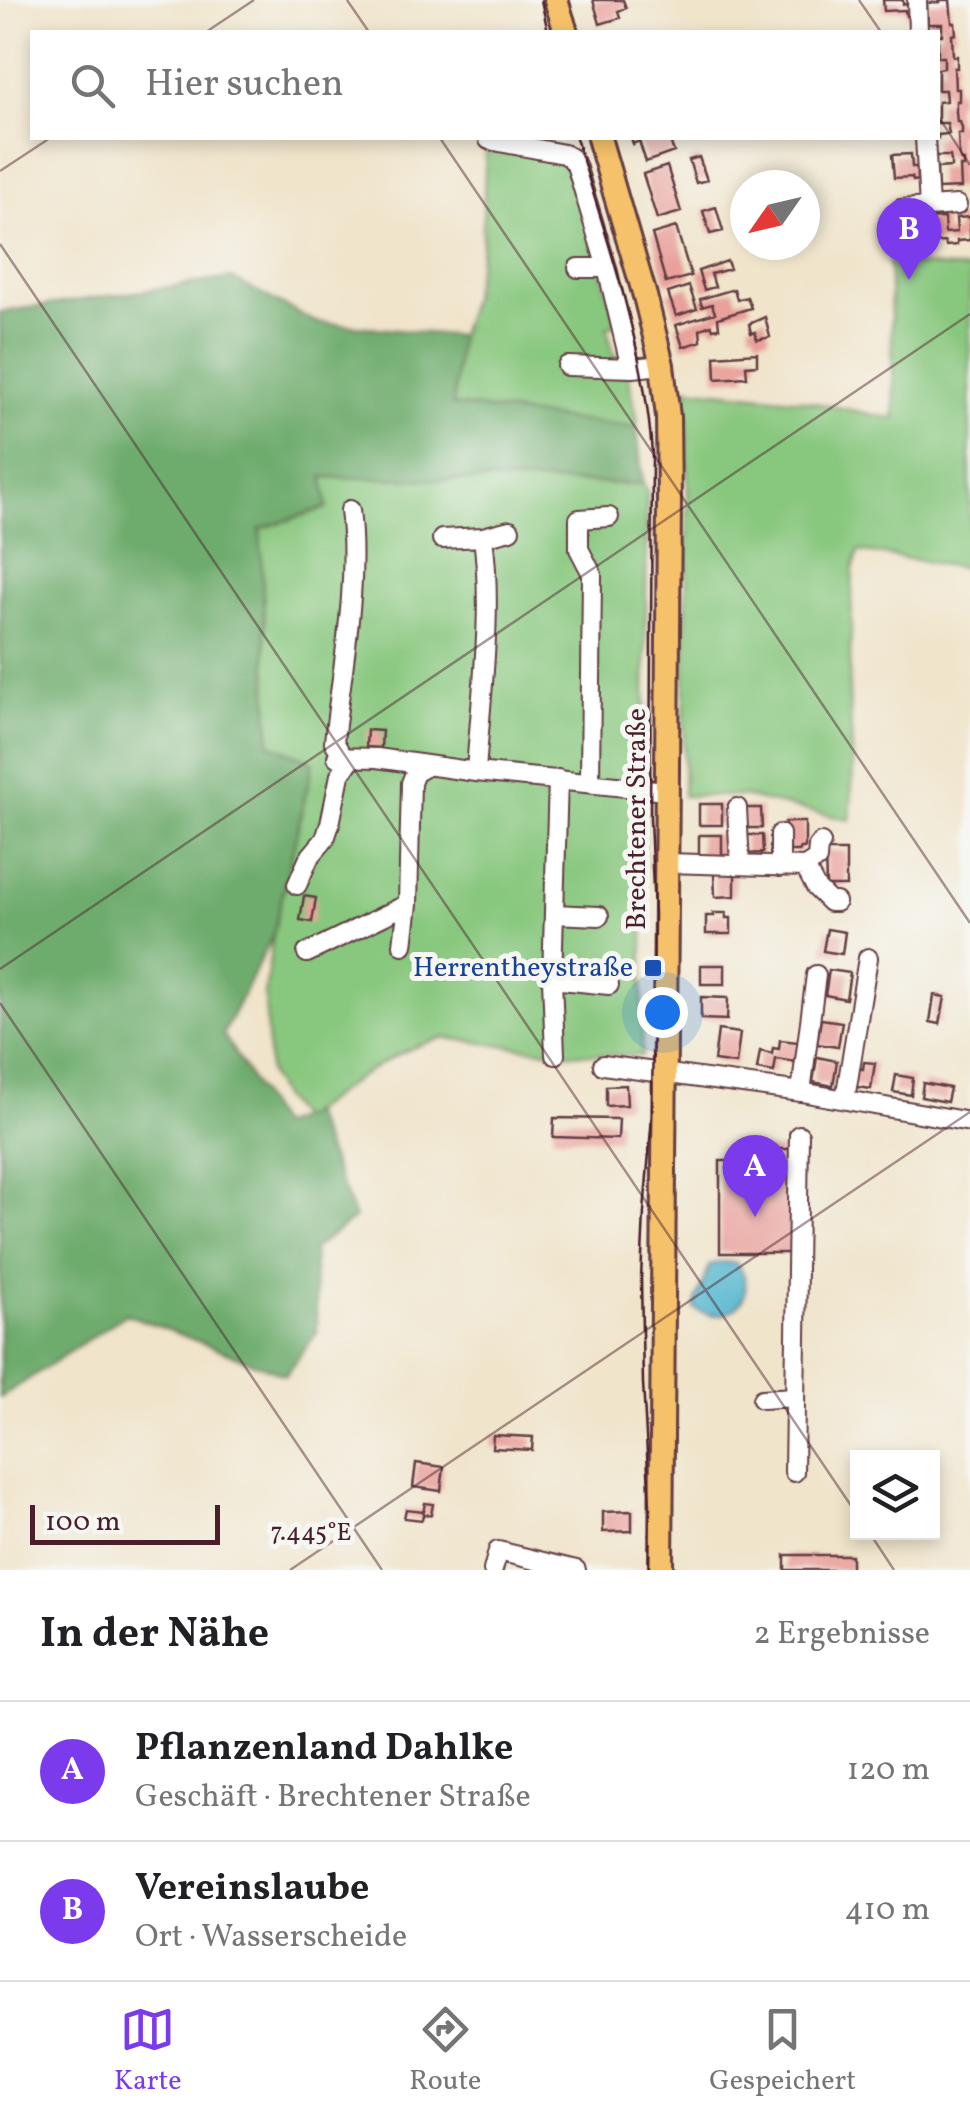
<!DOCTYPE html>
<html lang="de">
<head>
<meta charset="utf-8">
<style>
  body { margin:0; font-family:Vollkorn,serif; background:#f2f2f2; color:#202124 }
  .controls { position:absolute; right:30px; bottom:30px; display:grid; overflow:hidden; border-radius:0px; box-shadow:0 5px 15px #0003 }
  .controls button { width:90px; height:90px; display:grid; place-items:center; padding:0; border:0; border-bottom:2px solid #e0e0e0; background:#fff; color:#202124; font:50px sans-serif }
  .compass { position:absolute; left:730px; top:170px; width:90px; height:90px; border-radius:50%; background:#fff; box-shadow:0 5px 15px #0003; rotate:236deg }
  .scale { position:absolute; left:30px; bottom:25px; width:190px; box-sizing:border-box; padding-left:10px; border:5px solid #4a1f2b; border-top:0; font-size:28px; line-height:35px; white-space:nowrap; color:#4a1f2b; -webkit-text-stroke:8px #f6f6f2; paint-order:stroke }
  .you { position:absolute; left:662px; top:1012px; width:35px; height:35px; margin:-25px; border:8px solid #fff; border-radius:50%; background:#1a73e8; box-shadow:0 0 0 15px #1a73e833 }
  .badge { display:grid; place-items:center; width:65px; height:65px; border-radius:50%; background:#7c3aed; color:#fff; font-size:32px; font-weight:700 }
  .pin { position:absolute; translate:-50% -82px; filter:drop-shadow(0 2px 5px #0008) }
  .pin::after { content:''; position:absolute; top:52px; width:35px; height:30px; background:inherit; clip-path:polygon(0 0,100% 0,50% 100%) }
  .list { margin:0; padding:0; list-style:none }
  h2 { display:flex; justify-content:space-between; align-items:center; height:130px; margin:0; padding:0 40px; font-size:42px }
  h2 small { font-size:32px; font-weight:400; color:#757577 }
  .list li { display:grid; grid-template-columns:65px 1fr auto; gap:30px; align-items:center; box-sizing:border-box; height:140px; padding:0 40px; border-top:2px solid #e0e0e0 }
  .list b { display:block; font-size:38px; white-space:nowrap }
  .list p { margin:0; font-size:32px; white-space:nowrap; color:#757577 }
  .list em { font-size:32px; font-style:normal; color:#757577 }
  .icon { flex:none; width:55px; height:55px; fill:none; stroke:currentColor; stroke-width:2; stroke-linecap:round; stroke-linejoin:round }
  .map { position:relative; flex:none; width:970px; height:1570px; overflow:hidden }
  .search { position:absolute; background:#fff; box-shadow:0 5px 15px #0003; left:30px; right:30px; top:30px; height:110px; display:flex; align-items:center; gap:25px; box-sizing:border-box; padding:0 35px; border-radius:0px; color:#757577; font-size:38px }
  .sheet { height:410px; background:#fff }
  nav { display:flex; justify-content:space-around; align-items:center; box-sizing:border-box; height:140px; border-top:2px solid #e0e0e0; background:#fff; font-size:28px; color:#757577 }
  nav a { display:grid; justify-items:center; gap:5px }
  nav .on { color:#7c3aed }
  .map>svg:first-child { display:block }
  .green { fill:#88c77e; stroke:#697354; stroke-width:2.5 }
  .forest { fill:#6eac6d; stroke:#5c664c; stroke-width:2.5 }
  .water { fill:#51b5cf; stroke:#4e6a7d; stroke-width:2.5 }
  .building { fill:#e9a19b }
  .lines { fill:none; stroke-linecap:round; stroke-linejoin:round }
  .minor-casing { stroke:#633d43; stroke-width:22 }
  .major-casing { stroke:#633d43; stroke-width:28 }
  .minor { stroke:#fff; stroke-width:18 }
  .major { stroke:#f5c16b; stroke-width:22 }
  .tram { stroke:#4a1f2b; stroke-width:2.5 }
  .ticks { fill:none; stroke:#4a1f2b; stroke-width:2.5; stroke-opacity:0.45 }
  .transit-dot { fill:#1a4fb4; stroke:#f6f6f2; stroke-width:4 }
  .labels { text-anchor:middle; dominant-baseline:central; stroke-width:10; stroke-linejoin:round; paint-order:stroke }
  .street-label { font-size:28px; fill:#4a1f2b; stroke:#f6f6f2 }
  .transit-label { font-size:28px; fill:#164399; stroke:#f6f6f2; text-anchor:end }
  .ticks-label { font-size:25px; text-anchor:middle; fill:#4a1f2b; stroke:#f6f6f2; stroke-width:10; stroke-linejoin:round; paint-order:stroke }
</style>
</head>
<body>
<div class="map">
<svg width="970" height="1570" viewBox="0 0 970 1570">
  <rect width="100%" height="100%" fill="#f6f6f2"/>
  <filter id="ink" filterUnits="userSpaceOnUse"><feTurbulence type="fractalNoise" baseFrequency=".01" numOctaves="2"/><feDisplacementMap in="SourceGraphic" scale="20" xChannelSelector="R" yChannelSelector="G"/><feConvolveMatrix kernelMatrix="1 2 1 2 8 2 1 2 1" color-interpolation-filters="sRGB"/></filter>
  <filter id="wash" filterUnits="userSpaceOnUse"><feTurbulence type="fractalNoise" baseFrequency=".0048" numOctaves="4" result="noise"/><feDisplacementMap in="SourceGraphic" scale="40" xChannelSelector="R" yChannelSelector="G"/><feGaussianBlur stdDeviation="2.25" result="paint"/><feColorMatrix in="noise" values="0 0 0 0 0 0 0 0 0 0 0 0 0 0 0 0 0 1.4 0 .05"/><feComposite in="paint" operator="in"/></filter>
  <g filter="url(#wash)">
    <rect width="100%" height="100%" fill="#f0e4ca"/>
    <path class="green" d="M486,145L567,153L617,324L607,327L614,356L624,355L637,417V428L452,405L459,336L471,299L482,246Z
      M889,262L970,270V569L859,551L853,569L849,691L853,768L850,820L743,796H683L688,498L686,388L802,400L895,419Z
      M322,477L643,484L647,492L642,1056L565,1053L445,1038C415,1043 384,1061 358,1078C338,1091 320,1108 299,1119L280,1095L269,1074L265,994L273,935L313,762L270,745L260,529L327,508Z"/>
    <path class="forest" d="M231,278L316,322L459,336L453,405L637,428L643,484L323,477L327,507L260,529L270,744L313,762L273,935L223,1034L279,1126L311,1113L355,1218L313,1249L317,1332L286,1375L126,1314L0,1398V312Z"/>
    <path class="water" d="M721,1262L736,1263C762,1293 730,1329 695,1309V1303L710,1265Z"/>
    <g id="blocks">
      <path class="building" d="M593,0H623L626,8L618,11L620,18L600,24Z
        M883,0H903V4H911V15L906,16L905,10L884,11Z
        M940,0H950L952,23H955L956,34L952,35L953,56H957V68H954L955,89H959V101H956V112L957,122H960L962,128V134H958L959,155L961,161H964V167H960L961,188L938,189L937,168L951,167V161L950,156H935L934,138H938V135L949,134L948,128L947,123H938V102L946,101L945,90H938V69L944,68V57H938V35H942V24H928L927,3L940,2Z
        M631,138H669L674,152L646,162L639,141L633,144Z
        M911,154L912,167H917L918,180L913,181L912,177L894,178L892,155Z
        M699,157L707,180L696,183L689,160Z
        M667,166L681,212L657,219L643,174Z
        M716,207L723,231L710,234L703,211Z
        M970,217V240L957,241V245L946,246L945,242L915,244V235L896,236L895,220L914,219V229L920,230L926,229L925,219L944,218L945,233L957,232L956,218Z
        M676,227L691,276L666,283L652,234Z
        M727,261L730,269L711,274L715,287L704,290L698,271Z
        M689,286L697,309L676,316L668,293Z
        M734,289L737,300L747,297L751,308L718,318L719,328L713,329L711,325L700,329L701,341L683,347L676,325L715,313L712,304L702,307L700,299Z
        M765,317L770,337L757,340L755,332L751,333L749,324Z
        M757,353V365L746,366L747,377L716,379L715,356Z
        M367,730L382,731L381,748L366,747Z
        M699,804H722V825H699Z
        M743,808H761L762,828H744Z
        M785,822H805V848H800V851H790V847H785Z
        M699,835H722V855L699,856Z
        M744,835H762L763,853L745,854Z
        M825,851H846V886H826Z
        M735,872V896L715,897L714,873Z
        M304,896L316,898L312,922L300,920Z
        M713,913H726V918H731V934H706V916H714Z
        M827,929L845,932L842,954L823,951Z
        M701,965H725V984H701Z
        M829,970L850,973L846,999L825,995Z
        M934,995L945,997L940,1024L930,1022Z
        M701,997L728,998L727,1020L701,1019Z
        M821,1019L842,1022L838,1047L817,1044Z
        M718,1030L740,1033L736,1064L714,1061Z
        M780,1040L798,1042L795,1062L776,1059L774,1072L757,1069L760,1051L772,1054L773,1048L779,1049Z
        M817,1057L837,1061L833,1086L813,1082Z
        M864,1062L875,1063L871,1089L850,1086L853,1067L863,1069Z
        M896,1075L913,1078L911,1095L893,1092Z
        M923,1083L950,1088L947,1102L921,1097Z
        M626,1085L627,1105L606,1106V1086Z
        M554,1118L619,1119L618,1139L553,1137Z
        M755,1149H790V1253H720V1161H755Z
        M493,1435L533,1437L532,1450L492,1448Z
        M416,1463L444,1467L441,1491L413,1487Z
        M425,1503L433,1504L431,1515L423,1514L422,1520L404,1518L406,1509L424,1511L423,1513Z
        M632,1511V1531L603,1532V1512Z
        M785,1555H851V1570H785Z"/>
    </g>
  </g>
  <g filter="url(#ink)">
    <use href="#blocks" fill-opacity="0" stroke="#633d43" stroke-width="2.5"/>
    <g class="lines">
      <g class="minor-casing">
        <path id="minor" d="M917,0L918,32
          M925,138L929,207
          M489,140L564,154L571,158L576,165L607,268L631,368
          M901,209L957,205
          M578,268H607
          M567,366L633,368L662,365
          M483,537L510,530
          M442,539L483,537C493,614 481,694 476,772
          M337,757L377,758L476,772L666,791
          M344,758L334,742C342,666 359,587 350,510
          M590,783L592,574L579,549V519L609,517
          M737,808L740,865
          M780,834V867
          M667,863L805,867L816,888L830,902H836
          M805,867L817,859L818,847L821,843
          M297,885L309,858L325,839L330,824L340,775L351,759
          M554,914L599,916
          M403,945L408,904L411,783L415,773L427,766
          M307,953L408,904
          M552,979L609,985
          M555,1055L552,979L558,779
          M603,1065L801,1092L970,1122
          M801,1092L816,975
          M845,1099L868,958
          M762,1399L795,1397
          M794,1472L799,1135
          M493,1570L498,1551L576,1570"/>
      </g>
      <g class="major-casing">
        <path id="major" d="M556,0L566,32
          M599,138L645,296L662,365L668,417L669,501L661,1570"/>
      </g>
      <use href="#minor" class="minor"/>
      <use href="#major" class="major"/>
      <path class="tram" d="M541,0L548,32
        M576,138C608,243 644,342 652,453L650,818L654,914L652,1116L644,1212L641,1279L643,1383L650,1506L649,1570"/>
    </g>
  </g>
  <path class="ticks" d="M347,0L369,32M859,0L881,32M206,32L254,0M938,116L970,165M440,138L970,923M0,171L50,138M0,244L858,1516M0,969L970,314M0,1003L382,1570M869,1532L894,1570M290,1570L970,1112"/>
  <rect class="transit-dot" x="643" y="958" width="20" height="20" rx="5"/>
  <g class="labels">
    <g class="street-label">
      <text transform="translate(637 819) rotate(-90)">Brechtener Straße</text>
    </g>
    <g class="transit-label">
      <text x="633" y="968">Herrentheystraße</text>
    </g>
  </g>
  <g class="ticks-label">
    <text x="311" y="1540">7.445°E</text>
  </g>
</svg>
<div class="controls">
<button><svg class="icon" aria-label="layers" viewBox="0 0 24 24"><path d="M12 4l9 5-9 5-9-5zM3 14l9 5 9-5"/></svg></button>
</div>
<svg class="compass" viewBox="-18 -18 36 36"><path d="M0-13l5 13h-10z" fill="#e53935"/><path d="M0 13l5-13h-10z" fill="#757577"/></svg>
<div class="scale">100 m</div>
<div class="you"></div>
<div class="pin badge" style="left:755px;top:1217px">A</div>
<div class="pin badge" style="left:909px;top:280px">B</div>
<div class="search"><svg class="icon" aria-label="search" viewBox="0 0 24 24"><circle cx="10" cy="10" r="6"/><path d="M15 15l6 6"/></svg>Hier suchen</div>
</div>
<section class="sheet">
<h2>In der Nähe<small>2 Ergebnisse</small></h2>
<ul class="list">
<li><span class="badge">A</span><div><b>Pflanzenland Dahlke</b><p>Geschäft · Brechtener Straße</p></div><em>120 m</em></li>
<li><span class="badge">B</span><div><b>Vereinslaube</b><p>Ort · Wasserscheide</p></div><em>410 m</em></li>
</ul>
</section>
<nav>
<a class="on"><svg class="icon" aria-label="map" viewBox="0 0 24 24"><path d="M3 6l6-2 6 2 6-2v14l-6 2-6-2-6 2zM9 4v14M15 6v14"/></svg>Karte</a>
<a><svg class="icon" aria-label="directions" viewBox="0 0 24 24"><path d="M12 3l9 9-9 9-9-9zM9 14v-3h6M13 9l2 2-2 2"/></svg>Route</a>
<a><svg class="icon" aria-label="saved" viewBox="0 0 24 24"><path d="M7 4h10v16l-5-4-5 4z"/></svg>Gespeichert</a>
</nav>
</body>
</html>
